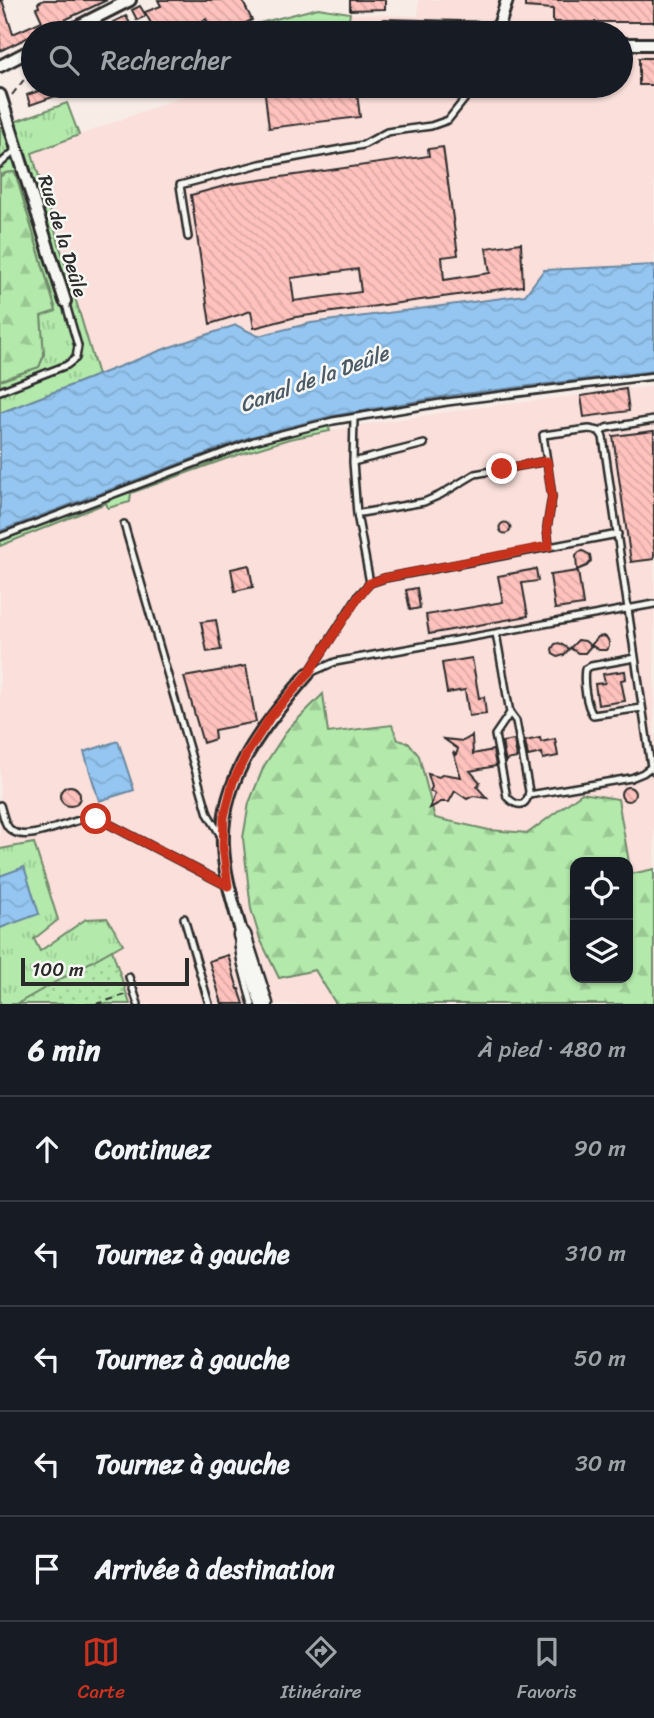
<!DOCTYPE html>
<html lang="fr">
<head>
<meta charset="utf-8">
<style>
  body { margin:0; font-family:Sriracha,sans-serif; background:#20242c; color:#f1f3f6 }
  .controls { position:absolute; right:21px; bottom:21px; display:grid; overflow:hidden; border-radius:14px; box-shadow:0 2px 5px #0004 }
  .controls button { width:63px; height:63px; display:grid; place-items:center; padding:0; border:0; border-bottom:2px solid #363941; background:#171b24; color:#f1f3f6; font:35px sans-serif }
  .scale { position:absolute; left:21px; bottom:18px; width:168px; box-sizing:border-box; padding-left:7px; border:4px solid #2b2b2b; border-top:0; font-size:19px; line-height:24px; white-space:nowrap; color:#2b2b2b; -webkit-text-stroke:5px #f6f6f2; paint-order:stroke }
  .stop { position:absolute; width:21px; height:21px; margin:-16px; border:5px solid #c8321e; border-radius:50%; background:#fff }
  .stop.end { background:#c8321e; border-color:#fff; box-shadow:0 2px 7px #0008 }
  .list { margin:0; padding:0; list-style:none }
  h2 { display:flex; justify-content:space-between; align-items:center; height:91px; margin:0; padding:0 28px; font-size:30px }
  h2 small { font-size:23px; font-weight:400; color:#9ea1a6 }
  .list li { display:grid; grid-template-columns:46px 1fr auto; gap:21px; align-items:center; box-sizing:border-box; height:105px; padding:0 28px; border-top:2px solid #363941 }
  .list b { display:block; font-size:26px; white-space:nowrap }
  .list em { font-size:23px; font-style:normal; color:#9ea1a6 }
  .icon { flex:none; width:38px; height:38px; fill:none; stroke:currentColor; stroke-width:2; stroke-linecap:round; stroke-linejoin:round }
  .map { position:relative; flex:none; width:654px; height:1004px; overflow:hidden }
  .search { position:absolute; background:#171b24; box-shadow:0 2px 5px #0004; left:21px; right:21px; top:21px; height:77px; display:flex; align-items:center; gap:18px; box-sizing:border-box; padding:0 24px; border-radius:38px; color:#9ea1a6; font-size:26px }
  .sheet { height:616px; background:#171b24 }
  nav { display:flex; justify-content:space-around; align-items:center; box-sizing:border-box; height:98px; border-top:2px solid #363941; background:#171b24; font-size:19px; color:#9ea1a6 }
  nav a { display:grid; justify-items:center; gap:4px }
  nav .on { color:#c8321e }
  .map>svg:first-child { display:block }
  .built { fill:#fadfda }
  .grass { fill:url(#grass-tufts); stroke:#6f8a6b; stroke-width:2 }
  .forest { fill:url(#forest-firs); stroke:#6f8a6b; stroke-width:2; fill-rule:evenodd }
  .garden { fill:url(#garden-dots); stroke:#6f8a6b; stroke-width:2 }
  .water { fill:url(#water-waves); stroke:#6a88a2; stroke-width:2 }
  .building { fill:url(#building-back-hatch); stroke:#2b2b2b; stroke-width:2; fill-rule:evenodd }
  .lines { fill:none; stroke-linecap:round; stroke-linejoin:round }
  .lane-casing { stroke:#2b2b2b; stroke-width:10 }
  .street-casing { stroke:#2b2b2b; stroke-width:16 }
  .secondary-casing { stroke:#2b2b2b; stroke-width:21 }
  .path { stroke:#2b2b2b; stroke-width:2; stroke-dasharray:7 5; stroke-linecap:butt }
  .lane { stroke:#f6f6f2; stroke-width:5 }
  .street { stroke:#f6f6f2; stroke-width:10 }
  .secondary { stroke:#f6f6f2; stroke-width:16 }
  .route { stroke:#c8321e; stroke-width:9 }
  .labels { text-anchor:middle; dominant-baseline:central; stroke-width:5; stroke-linejoin:round; paint-order:stroke }
  .street-label { font-size:19px; fill:#2b2b2b; stroke:#f6f6f2 }
  .water-label { font-size:21px; font-style:italic; fill:#4a5a66; stroke:#f6f6f2 }
</style>
</head>
<body>
<div class="map">
<svg width="654" height="1004" viewBox="0 0 654 1004">
  <defs>
    <pattern id="grass-tufts" width="24" height="20" patternUnits="userSpaceOnUse" patternTransform="scale(1.75)"><rect width="24" height="20" fill="#b3e9ab"/><path d="M3 7l-1-3M5 7V3M7 7l1-3M15 17l-1-3M17 17v-4M19 17l1-3" fill="none" stroke="#9ac893"/></pattern>
    <pattern id="forest-firs" width="22" height="20" patternUnits="userSpaceOnUse" patternTransform="scale(1.75)"><rect width="22" height="20" fill="#b3e9ab"/><path d="M5 1l3.5 6h-7zM16 11l3.5 6h-7z" fill="#9ac893"/></pattern>
    <pattern id="garden-dots" width="8" height="8" patternUnits="userSpaceOnUse" patternTransform="scale(1.75)"><rect width="8" height="8" fill="#b3e9ab"/><path d="M2 2h.1M6 6h.1" fill="none" stroke="#9ac893" stroke-width="1.8" stroke-linecap="round"/></pattern>
    <pattern id="water-waves" width="16" height="10" patternUnits="userSpaceOnUse" patternTransform="scale(1.75)"><rect width="16" height="10" fill="#94c6f1"/><path d="M0 5q4-4 8 0t8 0" fill="none" stroke="#80aacf"/></pattern>
    <pattern id="building-back-hatch" width="6" height="6" patternUnits="userSpaceOnUse" patternTransform="scale(1.75)"><rect width="6" height="6" fill="#ffc2bd"/><path d="M-1 5l2 2M0 0l6 6M5-1l2 2" fill="none" stroke="#dba7a3"/></pattern>
  </defs>
  <rect width="100%" height="100%" fill="#f8ece7"/>
  <filter id="ink" filterUnits="userSpaceOnUse"><feTurbulence type="fractalNoise" baseFrequency=".0143" numOctaves="2"/><feDisplacementMap in="SourceGraphic" scale="14" xChannelSelector="R" yChannelSelector="G"/><feConvolveMatrix kernelMatrix="1 2 1 2 8 2 1 2 1" color-interpolation-filters="sRGB"/></filter>
  <g filter="url(#ink)">
    <path class="built" d="M419,0H654V265L545,270L525,295L311,323L257,336L167,348L98,375L32,153L211,86H621V33H347L350,13L418,16Z
      M654,386V869L631,875L618,799L582,793L528,833L489,830L435,818L419,756L398,740L392,725L328,733L323,695L248,878L251,909L280,978L315,970L336,1004H130L112,951L17,1004H0V546L131,493L231,457L289,439L354,426L475,408Z"/>
    <path class="grass" d="M318,8L350,13L347,33H233L256,24Z
      M67,103L79,135L32,153L98,375L0,413V381L39,367L44,355L41,316L56,310L15,172L5,173L0,177V127Z
      M325,418L330,431L289,439L231,457L131,493L130,502L108,508L106,503L0,546V531L250,437Z
      M34,843L58,920L34,939L40,951L86,919L107,918L123,944L17,1004H0V928L38,913L24,868L0,876V849Z"/>
    <path class="forest" d="M15,172L56,311L41,316L44,355L39,367L0,380V177L5,173Z
      M323,694L328,733L392,725L398,740L409,743L419,756L435,818L489,830L528,833L582,793L618,799L631,874L654,869V1004H336L315,970L279,978L260,939L251,909L243,838L249,803L264,766L288,729ZM575,862H628V978H575Z"/>
    <path class="garden" d="M112,950L130,1004H17Z"/>
    <path class="water" d="M654,265V371L447,396L332,416L250,437L0,531V413L167,348L236,325L258,336L311,323L525,295L544,270Z
      M118,741L134,790L99,801L84,752Z
      M24,867L39,914L0,928V876Z"/>
    <path class="building" d="M0,0H2L13,34L42,21L36,8L39,7L38,3L44,0H107L37,33H33V35L0,51Z
      M158,0H242L252,20L224,33H214L206,19L185,30L184,28L174,33H156L145,12L161,6Z
      M350,0H385V9L350,10Z
      M525,0H654V22H553V9L525,7Z
      M140,6L146,16L137,20L132,10Z
      M126,16L135,33H118L113,22Z
      M639,58H654V85H639Z
      M37,86H53L61,94L30,105L27,95L39,91Z
      M264,86H356L360,117L269,128Z
      M443,147L458,255L442,257L444,280L490,273L486,248L521,243L523,286L296,317L254,328L251,311L210,324L191,195L232,184L429,156L428,149ZM358,269L361,292L294,301L291,278Z
      M626,389L629,411L584,417L581,396Z
      M654,431V559L631,562L613,436Z
      M499.5 528a5.5 5.5 0 1 1 11 0a5.5 5.5 0 1 1-11 0Z
      M583,551L590,555L591,561L587,566L577,570L576,556L579,552Z
      M249,565L253,587L235,591L231,569Z
      M536,569L538,581L522,583L528,616L429,634L426,615L503,602L498,576Z
      M578,571L583,605L555,609L550,575Z
      M417,588L420,608L410,610L406,590Z
      M216,620L221,650L207,652L201,622Z
      M604,636L607,638L609,642V646L606,650H599L591,645L598,637Z
      M578,640L585,641L591,646L585,653H578L570,648Z
      M559,643L569,649L564,655L558,657L553,654L552,649L555,644Z
      M472,658L479,698L484,697L486,714L469,716L465,690L447,693L442,663Z
      M246,666L256,722L214,730L215,739L203,743L184,677Z
      M625,671L626,679L621,680L625,701L598,705L595,684L605,683L603,674Z
      M472,736L473,754L493,750L496,766L470,771L480,782L477,787L487,798L473,796L467,799L455,791L449,802H441L430,808L435,794L430,791L432,787L428,774L439,777L443,774L461,777L453,752L456,755L458,749L444,739L463,741Z
      M540,738L541,742L555,739L558,756L543,759L542,753L528,756L525,741Z
      M514,740L517,758L506,760V764L502,742Z
      M60 796a10 10 0 1 1 20 0a10 10 0 1 1-20 0Z
      M621 794a7 7 0 1 1 14 0a7 7 0 1 1-14 0Z
      M228,955L238,989H239L244,1004H222L209,961Z"/>
    <g class="lines">
      <g class="lane-casing">
        <path id="lane" d="M0,164L18,148
          M188,237L180,185L260,164L363,145L387,132L431,126L448,120L464,100L470,86
          M0,391L67,365L76,358L78,346L65,301
          M354,418L353,462L357,514L370,583
          M600,433L606,428L654,420
          M547,461L552,497L547,528L549,546
          M353,462L424,444
          M361,513L424,502L440,495L475,474L547,461L543,435L589,429L599,431L603,437L651,767L654,771
          M124,524L208,814L221,836
          M0,537L254,441L333,421L447,402L654,376
          M496,633L510,713L495,735L507,797C518,808 527,807 529,791L516,721L510,713
          M635,658L591,666L585,669C583,682 586,705 593,715L642,708
          M310,673L335,662L654,604
          M308,674L358,596L370,583L385,578L618,534
          M529,795L631,778L643,773L651,767
          M0,805C3,813 4,825 11,830C26,844 67,821 85,819C93,818 99,820 107,823L228,886
          M184,918L209,1004
          M238,945L241,963L252,1004
          M129,977L138,1004"/>
      </g>
      <g class="street-casing">
        <path id="street" d="M385,26L498,29L505,33
          M498,29L507,0
          M65,33L130,0
          M621,44H654
          M0,66L33,49
          M0,95L65,301
          M242,935C234,905 224,876 223,845C220,776 266,723 308,674"/>
      </g>
      <g class="secondary-casing">
        <path id="secondary" d="M242,935L264,1004"/>
      </g>
      <path class="path" d="M12,95L33,68
        M96,1004L125,995"/>
      <use href="#lane" class="lane"/>
      <use href="#street" class="street"/>
      <use href="#secondary" class="secondary"/>
    </g>
  </g>
  <g class="lines" filter="url(#ink)">
    <path class="route" d="M96,819L107,823L228,886L223,847L224,817L233,782L246,755L271,716L308,674L359,596L370,583L384,578L549,546L547,528L552,497L547,461L502,469"/>
  </g>
  <g class="labels">
    <g class="street-label">
      <text transform="translate(63 236) rotate(73)">Rue de la Deûle</text>
    </g>
    <g class="water-label">
      <text transform="translate(314 379) rotate(-20)">Canal de la Deûle</text>
    </g>
  </g>
</svg>
<div class="controls">
<button><svg class="icon" aria-label="locate" viewBox="0 0 24 24"><circle cx="12" cy="12" r="6"/><path d="M12 2v4M12 18v4M2 12h4M18 12h4"/></svg></button>
<button><svg class="icon" aria-label="layers" viewBox="0 0 24 24"><path d="M12 4l9 5-9 5-9-5zM3 14l9 5 9-5"/></svg></button>
</div>
<div class="scale">100 m</div>
<div class="stop" style="left:96px;top:819px"></div>
<div class="stop end" style="left:502px;top:469px"></div>
<div class="search"><svg class="icon" aria-label="search" viewBox="0 0 24 24"><circle cx="10" cy="10" r="6"/><path d="M15 15l6 6"/></svg>Rechercher</div>
</div>
<section class="sheet">
<h2>6 min<small>À pied · 480 m</small></h2>
<ul class="list">
<li><svg class="icon" aria-label="ahead" viewBox="0 0 24 24"><path d="M12 20V5M6 11l6-6 6 6"/></svg><div><b>Continuez</b></div><em>90 m</em></li>
<li><svg class="icon" aria-label="left" viewBox="0 0 24 24"><path d="M17 20v-9H6M10 6l-5 5 5 5"/></svg><div><b>Tournez à gauche</b></div><em>310 m</em></li>
<li><svg class="icon" aria-label="left" viewBox="0 0 24 24"><path d="M17 20v-9H6M10 6l-5 5 5 5"/></svg><div><b>Tournez à gauche</b></div><em>50 m</em></li>
<li><svg class="icon" aria-label="left" viewBox="0 0 24 24"><path d="M17 20v-9H6M10 6l-5 5 5 5"/></svg><div><b>Tournez à gauche</b></div><em>30 m</em></li>
<li><svg class="icon" aria-label="arrive" viewBox="0 0 24 24"><path d="M6 21V4h12l-3 4 3 4H6"/></svg><div><b>Arrivée à destination</b></div></li>
</ul>
</section>
<nav>
<a class="on"><svg class="icon" aria-label="map" viewBox="0 0 24 24"><path d="M3 6l6-2 6 2 6-2v14l-6 2-6-2-6 2zM9 4v14M15 6v14"/></svg>Carte</a>
<a><svg class="icon" aria-label="directions" viewBox="0 0 24 24"><path d="M12 3l9 9-9 9-9-9zM9 14v-3h6M13 9l2 2-2 2"/></svg>Itinéraire</a>
<a><svg class="icon" aria-label="saved" viewBox="0 0 24 24"><path d="M7 4h10v16l-5-4-5 4z"/></svg>Favoris</a>
</nav>
</body>
</html>
